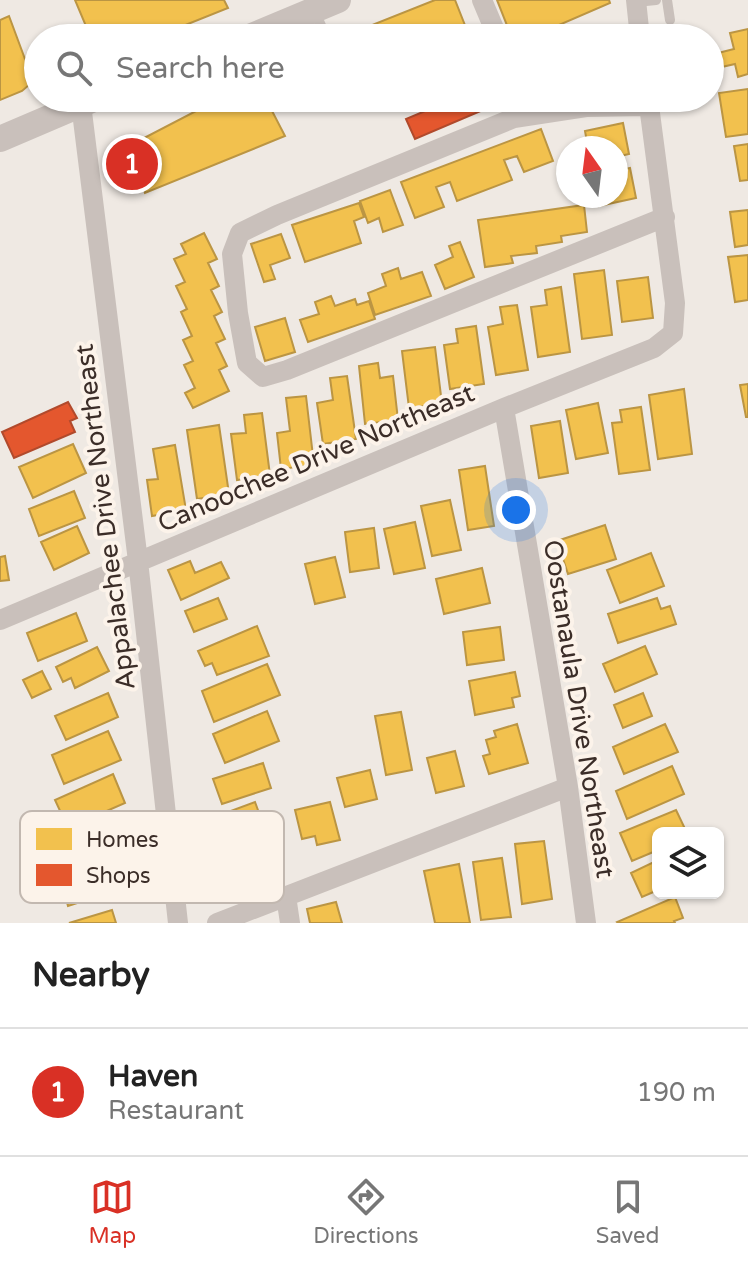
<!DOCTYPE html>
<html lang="en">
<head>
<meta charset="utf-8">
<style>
  body { margin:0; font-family:"Varela Round",sans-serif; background:#f2f2f2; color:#222 }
  .controls { position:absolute; right:24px; bottom:24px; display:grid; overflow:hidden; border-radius:12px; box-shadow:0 2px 6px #0004 }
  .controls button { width:72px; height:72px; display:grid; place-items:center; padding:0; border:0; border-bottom:2px solid #e0e0e0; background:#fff; color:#222; font:40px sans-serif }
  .compass { position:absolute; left:556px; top:136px; width:72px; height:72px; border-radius:50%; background:#fff; box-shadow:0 2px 6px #0004; rotate:346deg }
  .you { position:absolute; left:516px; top:510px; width:28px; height:28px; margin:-20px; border:6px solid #fff; border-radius:50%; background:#1a73e8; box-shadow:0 0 0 12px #1a73e833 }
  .badge { display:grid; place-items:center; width:52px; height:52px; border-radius:50%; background:#d93025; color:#fff; font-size:26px; font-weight:700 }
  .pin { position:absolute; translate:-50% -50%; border:4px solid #fff; box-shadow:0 2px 8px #0006 }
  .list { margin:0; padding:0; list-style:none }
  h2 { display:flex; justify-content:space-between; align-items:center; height:104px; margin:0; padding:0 32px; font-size:34px }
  h2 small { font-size:26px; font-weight:400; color:#767676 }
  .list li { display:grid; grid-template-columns:52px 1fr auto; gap:24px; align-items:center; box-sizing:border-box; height:128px; padding:0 32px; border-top:2px solid #e0e0e0 }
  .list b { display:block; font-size:30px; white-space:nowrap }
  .list p { margin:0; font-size:26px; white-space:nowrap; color:#767676 }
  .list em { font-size:26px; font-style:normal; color:#767676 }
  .icon { flex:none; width:44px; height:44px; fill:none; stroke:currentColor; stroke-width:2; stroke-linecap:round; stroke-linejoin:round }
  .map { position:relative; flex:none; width:748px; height:923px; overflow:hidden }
  .search { position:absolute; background:#fff; box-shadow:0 2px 6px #0004; left:24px; right:24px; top:24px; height:88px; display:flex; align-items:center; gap:20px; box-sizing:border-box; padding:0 28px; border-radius:44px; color:#767676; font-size:30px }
  .sheet { height:232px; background:#fff }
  nav { display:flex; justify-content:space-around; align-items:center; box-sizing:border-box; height:112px; border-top:2px solid #e0e0e0; background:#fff; font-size:22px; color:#767676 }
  nav a { display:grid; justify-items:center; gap:4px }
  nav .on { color:#d93025 }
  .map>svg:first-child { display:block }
  .homes { fill:#f2c14e; stroke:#bb9543; stroke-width:2 }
  .shops { fill:#e4572e; stroke:#b14a2c; stroke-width:2 }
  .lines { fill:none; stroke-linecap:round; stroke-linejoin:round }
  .service { stroke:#c9c0bb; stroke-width:10 }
  .minor { stroke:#c9c0bb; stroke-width:20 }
  .tertiary { stroke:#c9c0bb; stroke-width:26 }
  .labels { text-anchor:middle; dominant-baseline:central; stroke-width:8; stroke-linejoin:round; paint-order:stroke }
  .street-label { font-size:26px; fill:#3b2d28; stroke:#fcf3ea }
  .key { fill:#fcf3ea; stroke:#c2b8b0; stroke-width:2 }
  .key-label { font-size:22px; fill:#3b2d28 }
</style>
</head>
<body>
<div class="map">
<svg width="748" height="923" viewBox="0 0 748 923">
  <rect width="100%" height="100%" fill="#efe9e3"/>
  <path class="homes" d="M75,0H224L228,8L153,38H91Z
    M435,0H455L470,38H371L367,27Z
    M497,0H609L610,3L529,38H512Z
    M9,16L32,78L29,85L22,91L0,100V20Z
    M748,29V74L738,77L735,64L713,69L710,55L734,49L730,33Z
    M748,89V134L726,137L719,93Z
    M221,98H277L279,105L271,109L285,136L145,193L138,170L127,174L119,151Z
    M623,123L629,154L616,157V148H588L585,131Z
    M541,129L553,161L524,172L517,156L504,160L512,180L457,201L450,182L436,187L444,207L415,218L401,182Z
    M748,144V180L740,181L734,146Z
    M630,168L636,198L599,206L597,196H616V171Z
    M390,190L403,225L383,232L379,218L368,223L360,201Z
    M359,203L364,217L354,221L361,243L305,262L292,225Z
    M584,205L587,232L561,236L562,242L536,246L537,253L511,256L513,263L485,267L478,220Z
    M748,210V245L735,247L730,212Z
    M204,233L217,259L208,263L219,286L211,290L222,312L214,316L225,339L216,343L227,366L219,370L229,391L193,408L185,393L195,388L184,365L193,361L183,340L192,336L181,312L187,309L176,286L185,282L174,259L186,254L181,244Z
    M281,234L290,258L270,265L275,279L264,282L251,244Z
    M460,242L474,277L445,289L435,265L453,257L449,246Z
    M748,255V300L735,302L728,257Z
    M398,268L401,279L422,272L431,296L375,315L368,293L386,286L382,274Z
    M604,270L612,335L582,339L574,274Z
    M648,277L653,318L622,322L617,281Z
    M561,287L570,352L538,357L531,307L547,305L545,290Z
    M331,296L335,306L355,299L357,305L369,301L375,319L308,342L300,320L319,314L315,302Z
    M517,305L528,370L496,375L488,327L503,324L500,307Z
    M285,318L295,352L265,361L255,327Z
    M476,326L484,384L450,389L444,345L458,343L456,329Z
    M435,347L442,404L409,408L402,351Z
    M378,363L380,378L393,376L398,420L365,424L359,366Z
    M347,376L356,439L323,444L317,403L333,400L330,378Z
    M748,384V417H746L740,385Z
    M684,389L692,454L658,459L649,395Z
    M306,396L314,465L281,469L277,433L290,431L286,398Z
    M598,403L608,453L576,459L566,410Z
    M641,407L650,470L619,474L612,423L622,422L620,410Z
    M262,413L270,475L237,480L231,434L246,433L244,415Z
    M560,421L568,473L539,478L531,426Z
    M219,425L229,494L197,499L187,430Z
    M73,444L86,473L33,498L19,467Z
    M175,445L186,510L152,516L147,480L158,479L153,449Z
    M485,466L494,526L468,530L459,470Z
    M74,491L85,518L39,536L29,509Z
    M450,500L461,550L432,556L421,506Z
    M415,522L425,568L394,574L384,529Z
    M605,525L616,559L568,574L557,541Z
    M77,526L89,553L54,570L41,542Z
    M374,528L379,568L350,572L345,532Z
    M651,553L664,586L620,603L607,570Z
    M5,556L9,580L0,581V557Z
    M335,557L345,597L315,604L305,564Z
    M190,561L195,573L221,562L229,578L181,600L168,570Z
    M482,568L490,603L444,614L436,579Z
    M218,598L227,619L194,632L185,611Z
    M657,598L661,609L670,606L676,624L618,643L608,614Z
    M76,613L87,641L38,661L27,633Z
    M257,626L269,656L217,675L212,663L205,666L198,651Z
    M500,627L504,660L467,665L463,632Z
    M645,646L657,674L615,692L603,664Z
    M97,647L109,671L75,688L71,678L63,682L56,667Z
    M267,664L280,695L214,722L202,691Z
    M42,671L51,689L32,698L23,680Z
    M515,672L520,696L512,698L514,707L475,715L469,681Z
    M108,693L118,717L66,740L55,716Z
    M643,693L652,716L623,728L614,705Z
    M267,711L279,741L225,763L213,734Z
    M401,712L412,770L386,775L375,716Z
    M517,724L528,763L489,774L483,756L490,754L486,740L496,737L494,731Z
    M665,724L678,752L624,774L613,747Z
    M108,731L121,760L64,784L52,755Z
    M455,751L464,786L436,793L427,758Z
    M263,763L271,788L222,804L213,779Z
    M672,766L684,794L627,819L616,791Z
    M370,770L377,799L345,807L337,778Z
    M113,774L125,803L68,828L55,800Z
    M255,802L266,832L229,847L217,816Z
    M330,802L340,840L317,845L315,836L302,839L295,810Z
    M676,810L687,833H658V850L632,861L620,833Z
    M544,841L552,899L522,904L515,844Z
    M502,858L511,917L481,920L473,862Z
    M658,860V890L642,897L631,873Z
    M459,864L470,923H435L424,871Z
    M116,866L124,888L68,906L66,899L75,896L70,881Z
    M675,897L683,918L674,921L675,923H618L617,922Z
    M336,902L342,923H310L307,909Z
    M112,910L116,923H69Z"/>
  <path class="shops" d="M456,98H502L504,101L415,139L406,119Z
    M68,402L77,418L70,421L75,432L14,458L2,432Z"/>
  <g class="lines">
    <path class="service" d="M667,0L670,20
      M636,2L656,0
      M315,12L323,30"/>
    <path class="minor" d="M482,0L498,38
      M636,0L640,38
      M81,104L138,561L178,923
      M648,106L586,107L514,118L277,215L240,233L232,254L238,313L247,363L263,377L287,370L665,217
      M504,408L568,787L586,923
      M0,620L504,408L654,348L673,333L675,303L648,98
      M286,896L290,923
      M217,923L568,787"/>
    <path class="tertiary" d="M247,38L338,0
      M0,139L96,98"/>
  </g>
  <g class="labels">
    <g class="street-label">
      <text transform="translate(316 458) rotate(-23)">Canoochee Drive Northeast</text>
      <text transform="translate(105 517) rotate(-97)">Appalachee Drive Northeast</text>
      <text transform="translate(579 709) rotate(81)">Oostanaula Drive Northeast</text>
    </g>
  </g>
  <rect x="20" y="811" width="264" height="92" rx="12" class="key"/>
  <rect x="36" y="828" width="36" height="22" fill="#f2c14e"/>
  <rect x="36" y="864" width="36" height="22" fill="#e4572e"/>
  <g class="key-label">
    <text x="86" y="847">Homes</text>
    <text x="86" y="883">Shops</text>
  </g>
</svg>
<div class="controls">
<button><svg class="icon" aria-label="layers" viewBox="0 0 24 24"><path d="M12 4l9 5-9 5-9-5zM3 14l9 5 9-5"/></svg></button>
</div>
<svg class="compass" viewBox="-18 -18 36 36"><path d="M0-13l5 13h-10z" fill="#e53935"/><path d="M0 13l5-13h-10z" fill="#767676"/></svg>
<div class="you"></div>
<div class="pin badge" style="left:132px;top:164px">1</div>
<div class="search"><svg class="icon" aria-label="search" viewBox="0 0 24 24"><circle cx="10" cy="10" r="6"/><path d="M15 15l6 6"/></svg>Search here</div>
</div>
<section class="sheet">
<h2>Nearby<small></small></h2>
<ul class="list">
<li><span class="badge">1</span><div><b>Haven</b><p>Restaurant</p></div><em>190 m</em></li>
</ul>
</section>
<nav>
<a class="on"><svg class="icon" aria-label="map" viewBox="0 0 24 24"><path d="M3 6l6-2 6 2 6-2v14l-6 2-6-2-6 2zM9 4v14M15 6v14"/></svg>Map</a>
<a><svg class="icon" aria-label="directions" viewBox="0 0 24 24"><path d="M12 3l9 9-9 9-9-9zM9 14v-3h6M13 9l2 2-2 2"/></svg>Directions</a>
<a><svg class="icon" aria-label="saved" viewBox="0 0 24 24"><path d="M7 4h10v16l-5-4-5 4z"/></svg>Saved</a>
</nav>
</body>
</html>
